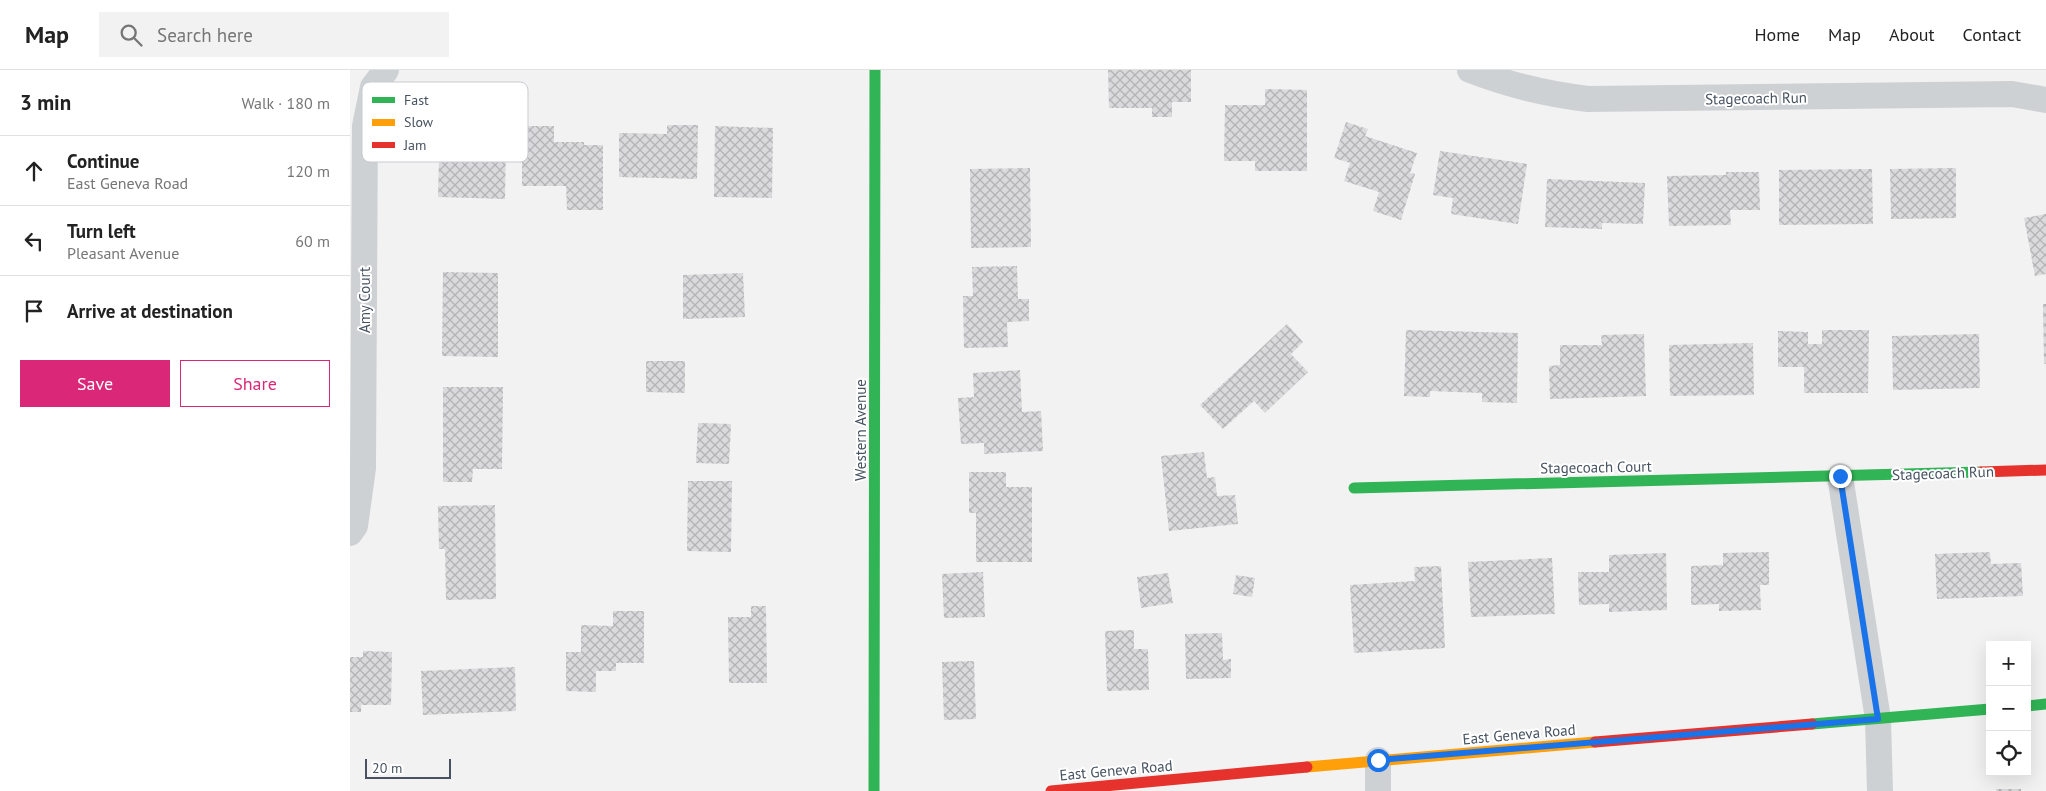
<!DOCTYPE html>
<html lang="en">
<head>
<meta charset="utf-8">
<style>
  body { margin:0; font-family:"PT Sans",sans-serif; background:#f2f2f2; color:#222 }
  .controls { position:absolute; right:15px; bottom:15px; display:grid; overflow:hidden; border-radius:0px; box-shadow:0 5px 20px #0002 }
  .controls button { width:45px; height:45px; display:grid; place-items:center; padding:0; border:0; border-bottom:1px solid #e0e0e0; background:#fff; color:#222; font:25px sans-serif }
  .scale { position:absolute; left:15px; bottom:12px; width:86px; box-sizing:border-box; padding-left:5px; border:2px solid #475361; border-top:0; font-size:14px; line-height:18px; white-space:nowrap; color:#475361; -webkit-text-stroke:4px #fff; paint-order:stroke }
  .stop { position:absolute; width:15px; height:15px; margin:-11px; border:4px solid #1a73e8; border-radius:50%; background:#fff }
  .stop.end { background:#1a73e8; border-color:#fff; box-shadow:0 1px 5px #0008 }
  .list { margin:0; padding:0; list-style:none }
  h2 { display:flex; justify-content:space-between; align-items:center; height:65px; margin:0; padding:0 20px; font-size:21px }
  h2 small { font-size:16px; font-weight:400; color:#767676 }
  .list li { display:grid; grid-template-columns:32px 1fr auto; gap:15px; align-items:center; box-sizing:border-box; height:70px; padding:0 20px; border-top:1px solid #e0e0e0 }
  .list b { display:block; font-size:19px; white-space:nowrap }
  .list p { margin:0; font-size:16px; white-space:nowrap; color:#767676 }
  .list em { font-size:16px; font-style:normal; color:#767676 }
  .actions { display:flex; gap:10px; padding:15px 20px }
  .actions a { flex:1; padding:11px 0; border:1px solid #db2777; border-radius:0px; text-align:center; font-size:18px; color:#db2777 }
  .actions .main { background:#db2777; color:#fff }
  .icon { flex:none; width:28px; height:28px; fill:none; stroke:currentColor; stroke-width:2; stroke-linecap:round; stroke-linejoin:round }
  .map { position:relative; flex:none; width:1696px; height:721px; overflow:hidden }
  header { display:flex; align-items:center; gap:30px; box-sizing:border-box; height:70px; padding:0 25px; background:#fff; border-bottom:1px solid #e0e0e0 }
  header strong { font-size:24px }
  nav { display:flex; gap:28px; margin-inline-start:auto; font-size:18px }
  .search { width:350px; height:45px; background:#f2f2f2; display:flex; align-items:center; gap:12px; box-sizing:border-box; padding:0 18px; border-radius:0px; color:#767676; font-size:19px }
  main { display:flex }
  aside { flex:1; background:#fff }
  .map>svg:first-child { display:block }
  .building { fill:url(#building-cross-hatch) }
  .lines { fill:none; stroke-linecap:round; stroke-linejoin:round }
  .street { stroke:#ced1d3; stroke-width:26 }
  .fast { stroke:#30b455; stroke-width:11 }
  .slow { stroke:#ff9f0a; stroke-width:11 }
  .jam { stroke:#e5322d; stroke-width:11 }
  .route { stroke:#1a73e8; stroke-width:6 }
  .labels { text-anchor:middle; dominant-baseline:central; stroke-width:4; stroke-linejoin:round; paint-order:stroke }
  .street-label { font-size:15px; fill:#475361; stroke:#fff }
  .key { fill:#fff; stroke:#c8cbd0; stroke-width:1 }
  .key-label { font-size:14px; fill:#475361 }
</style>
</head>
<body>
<header>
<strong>Map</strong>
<div class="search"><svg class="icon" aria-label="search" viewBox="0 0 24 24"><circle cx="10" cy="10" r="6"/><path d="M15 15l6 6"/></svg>Search here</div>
<nav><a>Home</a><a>Map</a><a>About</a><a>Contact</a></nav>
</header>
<main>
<aside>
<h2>3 min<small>Walk · 180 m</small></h2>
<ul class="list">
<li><svg class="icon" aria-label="ahead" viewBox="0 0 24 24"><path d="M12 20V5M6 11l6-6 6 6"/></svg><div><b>Continue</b><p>East Geneva Road</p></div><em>120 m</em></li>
<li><svg class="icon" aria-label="left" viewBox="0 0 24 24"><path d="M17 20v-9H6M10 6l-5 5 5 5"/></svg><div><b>Turn left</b><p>Pleasant Avenue</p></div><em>60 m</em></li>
<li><svg class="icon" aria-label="arrive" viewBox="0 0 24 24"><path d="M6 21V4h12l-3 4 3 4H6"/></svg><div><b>Arrive at destination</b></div></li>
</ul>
<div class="actions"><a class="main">Save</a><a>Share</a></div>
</aside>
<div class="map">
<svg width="1696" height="721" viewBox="0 0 1696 721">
  <defs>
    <pattern id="building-cross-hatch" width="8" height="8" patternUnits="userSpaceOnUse" patternTransform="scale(1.25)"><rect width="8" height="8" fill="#dadadc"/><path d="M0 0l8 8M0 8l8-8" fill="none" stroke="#b3b3b6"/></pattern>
  </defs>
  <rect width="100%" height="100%" fill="#f3f2f2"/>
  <path class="building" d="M758,0H841V32H822V47H802V38H759Z
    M915,19L957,20V101H905V91H874L875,35H915Z
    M996,52L1018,59L1015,66L1067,83L1060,103L1065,104L1051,150L1023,141L1029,122L994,111L1000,93L984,88Z
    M90,54H116V70L156,71L155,129L88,127Z
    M317,55H348L347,109L269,107V63L317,64Z
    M172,56H204V72H234V75H253V140H217L216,116H172Z
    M365,56L423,58L422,128L364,127Z
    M1090,81L1177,94L1168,154L1101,144L1103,128L1083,125Z
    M680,98L681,177L621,178L620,99Z
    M1606,98V148L1541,149L1540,99Z
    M1522,99L1523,154L1429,155V100Z
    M1376,102H1409L1410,140H1380L1381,155L1319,156L1317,106L1376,105Z
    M1197,109L1295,113L1293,154L1252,153V159L1195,157Z
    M1696,144V204L1685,206L1674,148Z
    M667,196L668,229H679V251L657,252L658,277L614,278L613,226H623L622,197Z
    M93,202L148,203V287L92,286Z
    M393,203L395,247L333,249V205Z
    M1693,234H1696V294H1694Z
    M937,254L953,272L941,284L958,302L915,343L904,331L873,359L850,335Z
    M1056,260L1168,263L1167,333L1132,332V323L1080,321V327L1054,326Z
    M1472,260H1519L1518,323H1454V297H1428V261L1458,262V274H1472Z
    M1294,264L1296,326L1200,329L1199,296L1210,295V275H1252L1251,265Z
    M1629,264L1630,318L1543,320L1542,266Z
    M1403,273L1404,325L1320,326L1319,275Z
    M296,291H335V323L296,322Z
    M670,300L672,342L691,341L693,381L634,384V373L611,374L608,328L624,327L623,303Z
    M93,317H153L152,399H123L122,412H93Z
    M348,353L381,354L379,394L346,393Z
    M854,382L857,408L865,407L867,426L885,425L888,454L819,461L811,386Z
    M619,402H656V417H682V492H626V443H619Z
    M338,411H382L381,482L337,481Z
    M145,435L146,529L96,530L95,479H89L88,436Z
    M1419,482V515H1410L1411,540L1369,541V534L1341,535V496L1373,495V483Z
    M1640,482L1641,494L1671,493L1673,526L1587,529L1585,484Z
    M1316,483L1317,540L1259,542V534L1229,535L1228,502H1259V485Z
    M1202,488L1205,544L1121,547L1118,492Z
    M1091,496L1095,578L1004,583L1000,515L1065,511L1064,497Z
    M633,502L635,547L594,548L592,504Z
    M818,503L823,533L791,538L787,507Z
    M886,505L905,508L902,527L883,524Z
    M401,536H416L417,613H379L378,547H401Z
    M263,541H294V593H266V601H246V622L216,621V582H231V555L263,556Z
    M784,560V579H798L799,620L757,621L755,561Z
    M872,563L873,590L881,589V608L836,609L835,564Z
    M13,581L42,582L41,635H11V642H0V587H13Z
    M624,591L626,649L594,650L592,592Z
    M165,597L166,641L73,645L71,601Z
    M1646,719H1671V721H1646Z"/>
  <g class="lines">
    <path class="street" d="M1120,0C1158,15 1197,24 1238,29L1662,24L1696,30
      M1490,406L1528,649L1530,721
      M0,463L5,456L13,398L15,56L23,17L36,0
      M1028,721V690"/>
    <path class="fast" d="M1004,418L1631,402
      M1677,636L1696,634
      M1462,654L1640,639
      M524,721L525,0"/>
    <path class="slow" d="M957,697L1245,672"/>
    <path class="jam" d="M1631,402L1696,400
      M1245,672L1462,654
      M701,721L957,697"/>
  </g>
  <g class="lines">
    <path class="route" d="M1028,690L1528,649L1490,406"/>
  </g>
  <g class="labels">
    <g class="street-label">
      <text transform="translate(1406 28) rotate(-1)">Stagecoach Run</text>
      <text transform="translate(14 230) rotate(-90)">Amy Court</text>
      <text transform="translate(510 360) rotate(-90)">Western Avenue</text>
      <text transform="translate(1246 397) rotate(-1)">Stagecoach Court</text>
      <text transform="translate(1593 403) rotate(-2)">Stagecoach Run</text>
      <text transform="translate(1169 664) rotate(-5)">East Geneva Road</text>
      <text transform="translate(766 700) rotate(-5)">East Geneva Road</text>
    </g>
  </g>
  <rect x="12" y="12" width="166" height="80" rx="8" class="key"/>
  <rect x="22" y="27" width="23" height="6" fill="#30b455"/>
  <rect x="22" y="49" width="23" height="7" fill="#ff9f0a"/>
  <rect x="22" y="72" width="23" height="6" fill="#e5322d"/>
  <g class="key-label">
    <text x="54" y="35">Fast</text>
    <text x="54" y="57">Slow</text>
    <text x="54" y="80">Jam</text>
  </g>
</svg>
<div class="controls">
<button>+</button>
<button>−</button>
<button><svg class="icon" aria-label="locate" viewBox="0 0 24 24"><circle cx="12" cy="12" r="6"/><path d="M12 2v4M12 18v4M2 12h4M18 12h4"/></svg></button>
</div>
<div class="scale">20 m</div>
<div class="stop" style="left:1028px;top:690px"></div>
<div class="stop end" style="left:1490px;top:406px"></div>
</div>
</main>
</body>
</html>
